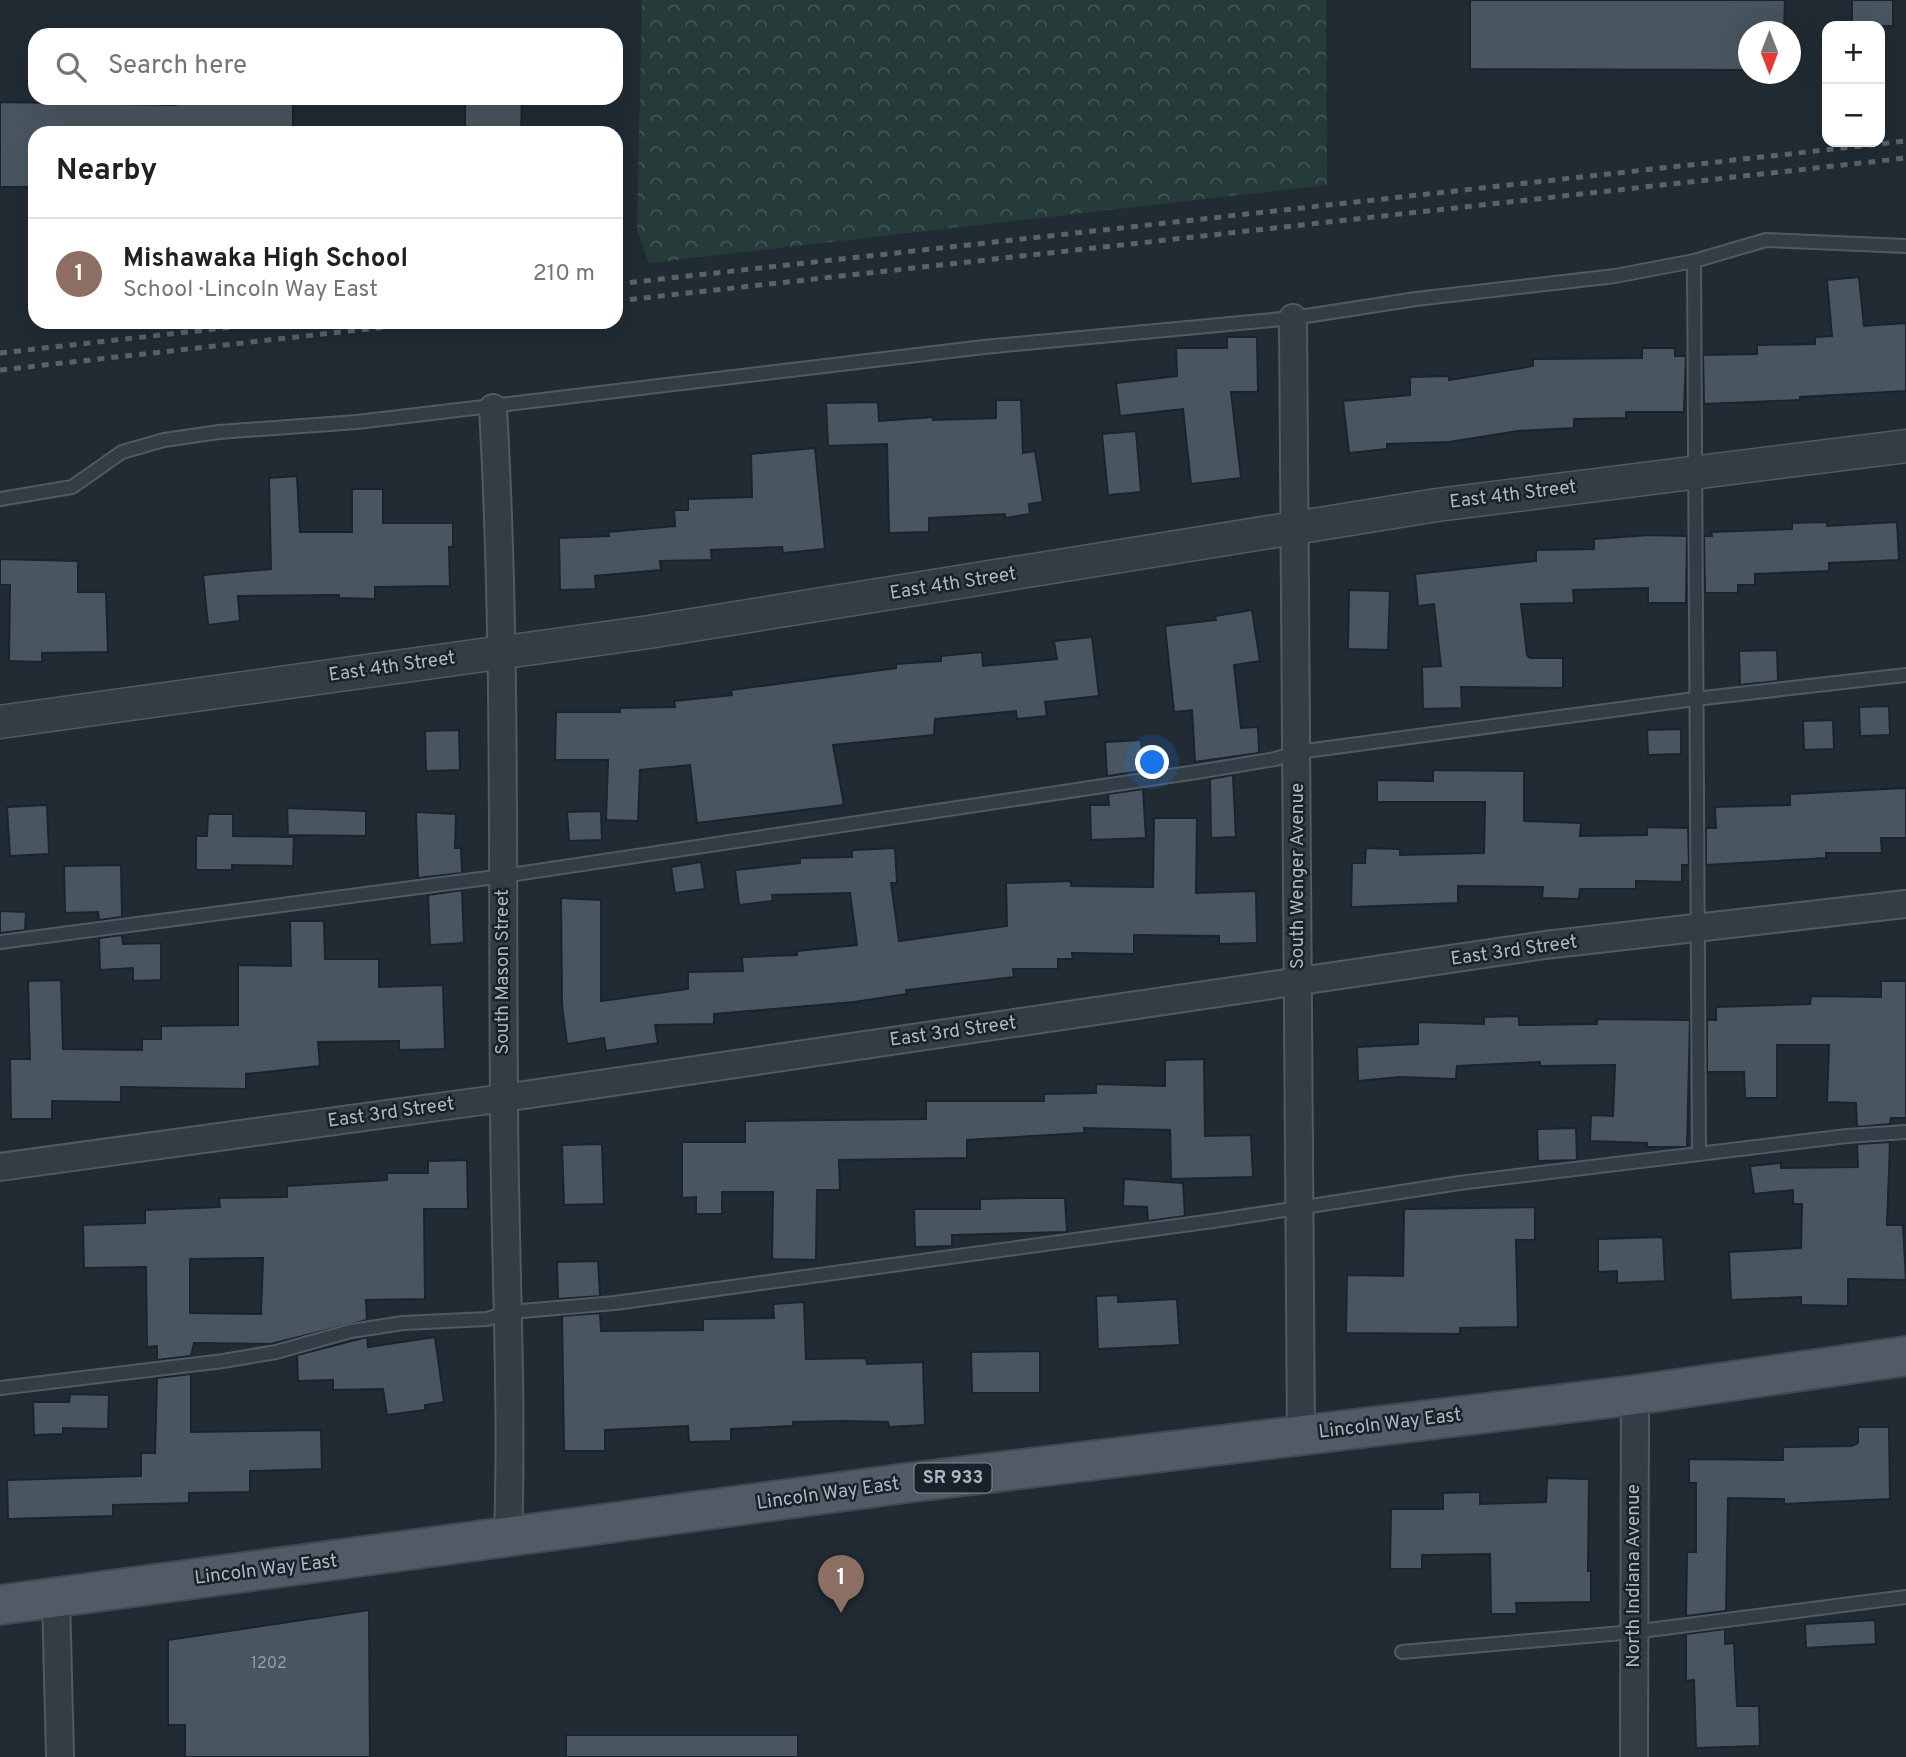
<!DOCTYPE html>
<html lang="en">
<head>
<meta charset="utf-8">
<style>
  body { margin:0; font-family:Overpass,sans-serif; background:#f2f2f2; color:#202124 }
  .controls { position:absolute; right:21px; top:21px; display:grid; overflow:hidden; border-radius:14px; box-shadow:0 7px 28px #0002 }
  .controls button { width:63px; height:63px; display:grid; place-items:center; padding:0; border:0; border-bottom:2px solid #e0e0e0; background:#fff; color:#202124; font:35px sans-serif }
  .compass { position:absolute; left:1738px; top:21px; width:63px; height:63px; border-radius:50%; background:#fff; box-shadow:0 7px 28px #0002; rotate:180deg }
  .you { position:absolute; left:1153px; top:763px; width:24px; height:24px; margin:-18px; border:5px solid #fff; border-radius:50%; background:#1a73e8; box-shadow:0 0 0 10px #1a73e833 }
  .badge { display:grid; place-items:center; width:46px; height:46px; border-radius:50%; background:#0f766e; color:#fff; font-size:23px; font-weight:700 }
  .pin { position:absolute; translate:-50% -58px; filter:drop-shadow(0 2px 4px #0008) }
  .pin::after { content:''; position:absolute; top:37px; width:24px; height:21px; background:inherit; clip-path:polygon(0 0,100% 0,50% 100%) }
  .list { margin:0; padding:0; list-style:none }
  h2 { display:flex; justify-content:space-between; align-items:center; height:91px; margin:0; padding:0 28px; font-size:30px }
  h2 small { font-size:23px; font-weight:400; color:#757577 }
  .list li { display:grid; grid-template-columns:46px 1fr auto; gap:21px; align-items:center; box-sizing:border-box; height:112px; padding:0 28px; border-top:2px solid #e0e0e0 }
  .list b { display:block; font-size:26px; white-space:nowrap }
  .list p { margin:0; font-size:23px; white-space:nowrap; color:#757577 }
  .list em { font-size:23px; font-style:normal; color:#757577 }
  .icon { flex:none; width:38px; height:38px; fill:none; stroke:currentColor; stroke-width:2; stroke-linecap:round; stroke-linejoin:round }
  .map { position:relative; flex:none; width:1906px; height:1757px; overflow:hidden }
  .search { position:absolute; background:#fff; box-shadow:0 7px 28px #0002; left:28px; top:28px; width:595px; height:77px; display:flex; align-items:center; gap:18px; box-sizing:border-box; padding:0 24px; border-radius:21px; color:#757577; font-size:26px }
  .panel { position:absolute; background:#fff; box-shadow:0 7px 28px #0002; left:28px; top:126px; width:595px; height:203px; border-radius:21px }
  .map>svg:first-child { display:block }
  .forest { fill:url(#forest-crowns) }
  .building { fill:#495560; stroke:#1b232c; stroke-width:2; fill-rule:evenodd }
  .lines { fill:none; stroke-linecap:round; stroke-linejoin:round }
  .service-casing { stroke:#515a63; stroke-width:16 }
  .minor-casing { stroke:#515a63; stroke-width:30 }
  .tertiary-casing { stroke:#515a63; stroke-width:35 }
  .primary-casing { stroke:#404852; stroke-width:42 }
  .service { stroke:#343c45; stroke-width:12 }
  .minor { stroke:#343c45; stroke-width:26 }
  .tertiary { stroke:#343c45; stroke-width:32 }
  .primary { stroke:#525b65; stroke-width:38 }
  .rail { stroke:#58636e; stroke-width:5; stroke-dasharray:7 7; stroke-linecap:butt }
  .labels { text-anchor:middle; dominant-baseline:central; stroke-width:5; stroke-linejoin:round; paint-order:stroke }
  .number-label { font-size:16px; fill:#959eaa }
  .shield { fill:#19212a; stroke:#818a94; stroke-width:2 }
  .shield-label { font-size:18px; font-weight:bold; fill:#aeb7c2 }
  .street-label { font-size:19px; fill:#aeb7c2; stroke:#19212a }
</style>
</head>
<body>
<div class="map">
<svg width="1906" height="1757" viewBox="0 0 1906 1757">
  <defs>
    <pattern id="forest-crowns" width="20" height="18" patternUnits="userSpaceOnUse" patternTransform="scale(1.75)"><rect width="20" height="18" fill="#263b39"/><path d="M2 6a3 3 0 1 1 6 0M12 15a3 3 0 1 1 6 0" fill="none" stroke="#435554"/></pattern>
  </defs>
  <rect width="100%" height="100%" fill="#212b34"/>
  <path class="forest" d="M642,0H1326L1327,185L649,263L637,230Z"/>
  <path class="building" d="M1470,0H1785L1784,32H1748V70L1470,69Z
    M1852,0H1893V26H1852Z
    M177,98L293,101V133H35V187H0V102L176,105Z
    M465,98H522L521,133H465Z
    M1859,277L1864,326L1906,323V391L1800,397V400L1704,404L1703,355L1757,354V345L1815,344V337L1832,336L1827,280Z
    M1227,337H1257L1258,392H1231L1241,478L1191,484L1183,409L1120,416L1116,383L1177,376L1176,348H1227Z
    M1642,348H1675V356H1686L1684,412H1626V418L1574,419V428L1518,431L1449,442L1387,444V449L1349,453L1343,401L1410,395V377L1449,376V380L1533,366V359L1642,358Z
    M996,400H1021L1023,453L1035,451L1043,502L1029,504L1030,514L1005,518V514L929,518V532L889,533L887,444L828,446L826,403L878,402L879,421L933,417V420L996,418Z
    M1136,431L1141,492L1108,495L1102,434Z
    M815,448L825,549L783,553L782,547L711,550L712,560L660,561L661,570L595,576L596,589L560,590L559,538L609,536L608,532L675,526L674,510H688V499L752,497L751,454Z
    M297,476L300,532H352V489H383V523H453V547H449L450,586L375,587V599L339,598V595L238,596L240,621L208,625L203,575L271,569L269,478Z
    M1827,522V526L1897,522L1899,560L1829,563V571L1755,574V585H1738V593H1705L1704,536H1712L1711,532L1792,529V523Z
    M1649,535L1687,536L1686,603H1648V588L1573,590L1574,603L1521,604L1527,655L1530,658H1563V688L1461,687L1462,708L1423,709L1422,667L1441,666L1434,604L1418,606L1415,574L1536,561V550L1594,549V539Z
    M0,559L78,561V592H106L108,652L42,653V662L9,661L10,585H0Z
    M1349,590L1390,591L1388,650L1348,649Z
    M1252,610L1260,661L1234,665L1241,728L1258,727L1259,753L1195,762L1192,710L1174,712L1165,626L1216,620L1215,616Z
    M1092,637L1099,696L1045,702L1047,716L1017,719L1016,711L935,719L934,735L833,745L844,805L697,823L690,765L640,770L638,821L606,820L608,760H555L556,712H620V708L675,707L674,701L732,695L731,690L896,668V664L941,661V656L982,652L983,666L1057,659L1054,641Z
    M1777,650L1778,681L1740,685L1739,651Z
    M1889,706L1890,735L1860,736L1859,707Z
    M1833,720L1834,749L1804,750L1803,721Z
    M1681,729V754L1648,755L1647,730Z
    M459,730L460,770L426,771L425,731Z
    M1141,740L1143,771L1107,776L1105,742Z
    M1433,770L1524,771V821L1581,823L1580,836L1647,835V827L1688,828L1689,865H1682V882L1636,881V889H1580L1579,899L1542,898L1543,887L1458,886V903L1351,907L1352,863H1365L1366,848L1400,849V855L1484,853L1485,802H1377V780L1433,781Z
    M1233,775L1236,837L1211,838L1210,779Z
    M1906,788V838H1881L1882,853H1826V858L1706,865V828H1716L1715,807L1790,805V794Z
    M1143,789L1146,838L1091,840L1090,805H1109L1108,794Z
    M47,805L49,854L10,856L7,807Z
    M287,808L366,811V836L288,835Z
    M601,811L602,840L569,841L567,812Z
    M416,812L456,814L455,848H461L462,873L418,878Z
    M208,814H233V836L294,837L293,866L232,865V870H196V836H207Z
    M1154,818H1197L1196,893L1256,891L1257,943L1219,944V936L1134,935V954L1072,953L1073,959H1058V969H1013L1014,977L906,990L907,994L854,1002L714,1014V1024L655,1025L658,1043L606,1051L604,1038L567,1044L562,1005L561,898L601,900V1001L688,989V972L743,971L742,957L797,955V951L857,945L850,893L772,895L773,901L739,905L735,870L800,863V858L852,857V850L895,848L897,883H891L899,941L1007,926L1006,883L1071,881V886L1153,887Z
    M701,862L705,889L675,893L671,867Z
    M121,865L122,917L99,920L98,912L65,913L64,866Z
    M462,890L464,943L430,945L428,895Z
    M0,911L26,912L25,930L0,933Z
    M290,921H324L325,959H379V987L443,985L445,1049L399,1050V1041L318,1042L320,1066L246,1074V1089L121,1087V1102L52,1101V1119H11L10,1059H30L28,981L61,980L63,1049L142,1050V1039H161V1026L238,1025V965L291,966Z
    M122,935L123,944L161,943V980L133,981V968L100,970L99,938Z
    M1881,981H1906V1118H1891L1890,1124L1857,1127L1856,1103L1827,1102L1829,1045H1777V1098H1745L1744,1072H1707V1020H1716V1007L1810,1004L1811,996L1881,997Z
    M1519,1016V1025L1597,1024V1019L1690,1020L1687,1147H1647V1143L1590,1141L1591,1115L1613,1116L1615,1065L1540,1066V1062L1457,1066L1456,1079L1399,1077L1358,1081L1357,1047L1418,1044V1022L1484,1024V1017Z
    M1204,1059L1205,1136L1251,1135L1253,1177L1171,1179L1170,1130L1084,1128V1133L967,1140V1158L839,1160L840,1190H817L816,1260L772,1259L773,1192H722V1214H696V1197L682,1198V1142H745V1121L926,1119V1101H1044V1094L1096,1093V1084L1165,1086V1060Z
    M1576,1128L1577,1160L1538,1161L1537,1129Z
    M1890,1142L1887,1225H1903L1906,1280L1848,1279V1306L1801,1305V1297L1731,1300L1729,1252L1801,1248L1802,1204H1793V1190L1754,1194L1750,1166L1781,1163V1168L1858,1167L1857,1144Z
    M602,1144L604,1204L564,1205L562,1145Z
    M467,1160L468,1209H424L425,1299L366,1300L367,1320L271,1344L194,1343L191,1356L157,1360V1346L147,1347L146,1267L84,1268L83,1225L145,1223V1210L220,1207L219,1198L287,1197V1186L387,1180V1173H428V1161ZM263,1258L261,1314L190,1313V1259Z
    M1124,1179L1183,1183L1185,1216L1148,1221L1147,1207L1123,1206Z
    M1022,1198H1065L1067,1232L952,1235V1246L915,1247L914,1209H980V1199Z
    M1535,1207V1240H1516L1518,1327L1460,1328V1334L1346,1333L1347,1275L1403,1276L1404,1209Z
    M1663,1237L1665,1281L1617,1283V1271L1598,1272V1239Z
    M598,1261L600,1296L558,1299L557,1262Z
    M1118,1295V1302L1177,1299L1180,1345L1098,1349L1096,1296Z
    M804,1302L806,1359L866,1358L867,1364L923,1362L925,1425L889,1427L888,1422L847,1421L793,1422V1426L731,1429V1441L689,1442L688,1426L605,1430V1451H564L562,1316L600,1313L601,1331L703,1330V1319L774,1318L773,1304Z
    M367,1337L368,1347L435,1337L444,1402L425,1405V1410L387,1415L383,1389L333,1390V1380L298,1381L297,1355Z
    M1040,1351V1393H972L971,1352Z
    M191,1374V1432L321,1430L322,1469L250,1471V1492L189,1493V1503L113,1505V1516L8,1519L7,1480L141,1476V1453H155L157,1378Z
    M70,1394L109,1395L108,1429L63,1428V1434L34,1435L33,1402H69Z
    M1858,1427H1889L1890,1499L1784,1504V1499L1728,1498L1726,1611L1686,1616L1687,1552H1696V1483H1689V1459L1783,1460V1447L1852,1446L1858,1443Z
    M1547,1478L1589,1479L1588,1571H1591V1602L1516,1603L1517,1614H1491L1490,1554L1422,1555V1569H1390L1391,1509H1443V1493L1480,1492V1504L1546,1502Z
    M369,1610L370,1757H185V1725H168V1640Z
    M1875,1620L1876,1644L1806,1648L1805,1624Z
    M1725,1629V1644L1734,1643L1737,1706H1759L1760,1746L1696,1748L1694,1680L1686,1681V1634Z
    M566,1735H798V1757H566Z"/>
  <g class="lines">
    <g class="service-casing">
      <path id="service" d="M1694,261L1699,1154
        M0,499L72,487L122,452L164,440L219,432L357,422L984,347L1293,318L1416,299L1615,276L1694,261L1766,240L1906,246
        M0,942L503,876L1203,771L1275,759L1298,752L1695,699L1906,675
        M0,1388L223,1361L276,1352L351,1331L403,1323L487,1319L510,1312L615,1303L1220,1220L1459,1183L1847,1136L1906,1132
        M1402,1652L1633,1632L1906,1597"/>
    </g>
    <g class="minor-casing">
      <path id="minor" d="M1293,318L1301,1435
        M493,408C506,636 502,866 504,1094C504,1242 513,1389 508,1537
        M0,1167L504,1098L1545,945L1906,904
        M56,1597L60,1757
        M1634,1757L1635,1395"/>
    </g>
    <g class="tertiary-casing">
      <path id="tertiary" d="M0,722L649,632L1437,505L1906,446"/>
    </g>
    <g class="primary-casing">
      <path id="primary" d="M0,1605L906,1483L1635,1395L1906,1356"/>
    </g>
    <use href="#service" class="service"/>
    <use href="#minor" class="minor"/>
    <use href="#tertiary" class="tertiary"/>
    <use href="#primary" class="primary"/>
    <path class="rail" d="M616,284L1906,141
      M616,301L1906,158
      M0,353L277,322
      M0,370L431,322"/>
  </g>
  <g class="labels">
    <g class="number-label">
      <text x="269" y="1664">1202</text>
    </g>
    <rect class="shield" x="914.5" y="1463.5" width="77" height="29" rx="5"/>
    <g class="shield-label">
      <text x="953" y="1478">SR 933</text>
    </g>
    <g class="street-label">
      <text transform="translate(1513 495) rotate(-7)">East 4th Street</text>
      <text transform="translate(953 584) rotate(-9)">East 4th Street</text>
      <text transform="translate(392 667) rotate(-8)">East 4th Street</text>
      <text transform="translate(1298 876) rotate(-90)">South Wenger Avenue</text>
      <text transform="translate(1514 951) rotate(-8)">East 3rd Street</text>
      <text transform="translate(503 972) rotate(-90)">South Mason Street</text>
      <text transform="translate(953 1032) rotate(-8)">East 3rd Street</text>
      <text transform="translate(391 1113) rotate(-8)">East 3rd Street</text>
      <text transform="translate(1390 1424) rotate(-7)">Lincoln Way East</text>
      <text transform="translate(828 1494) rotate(-8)">Lincoln Way East</text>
      <text transform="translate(266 1570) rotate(-7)">Lincoln Way East</text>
      <text transform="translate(1634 1576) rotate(-90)">North Indiana Avenue</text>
    </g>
  </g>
</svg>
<div class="controls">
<button>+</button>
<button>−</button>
</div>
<svg class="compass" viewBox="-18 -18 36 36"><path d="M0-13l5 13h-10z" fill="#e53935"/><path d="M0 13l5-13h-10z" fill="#757577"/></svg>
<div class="you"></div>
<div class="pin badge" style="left:841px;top:1613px;background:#8d6e63">1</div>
<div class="search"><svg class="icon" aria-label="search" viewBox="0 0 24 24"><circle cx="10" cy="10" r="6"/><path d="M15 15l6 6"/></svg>Search here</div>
<section class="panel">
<h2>Nearby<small></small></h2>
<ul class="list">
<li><span class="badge" style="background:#8d6e63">1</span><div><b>Mishawaka High School</b><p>School · Lincoln Way East</p></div><em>210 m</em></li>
</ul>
</section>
</div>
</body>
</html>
